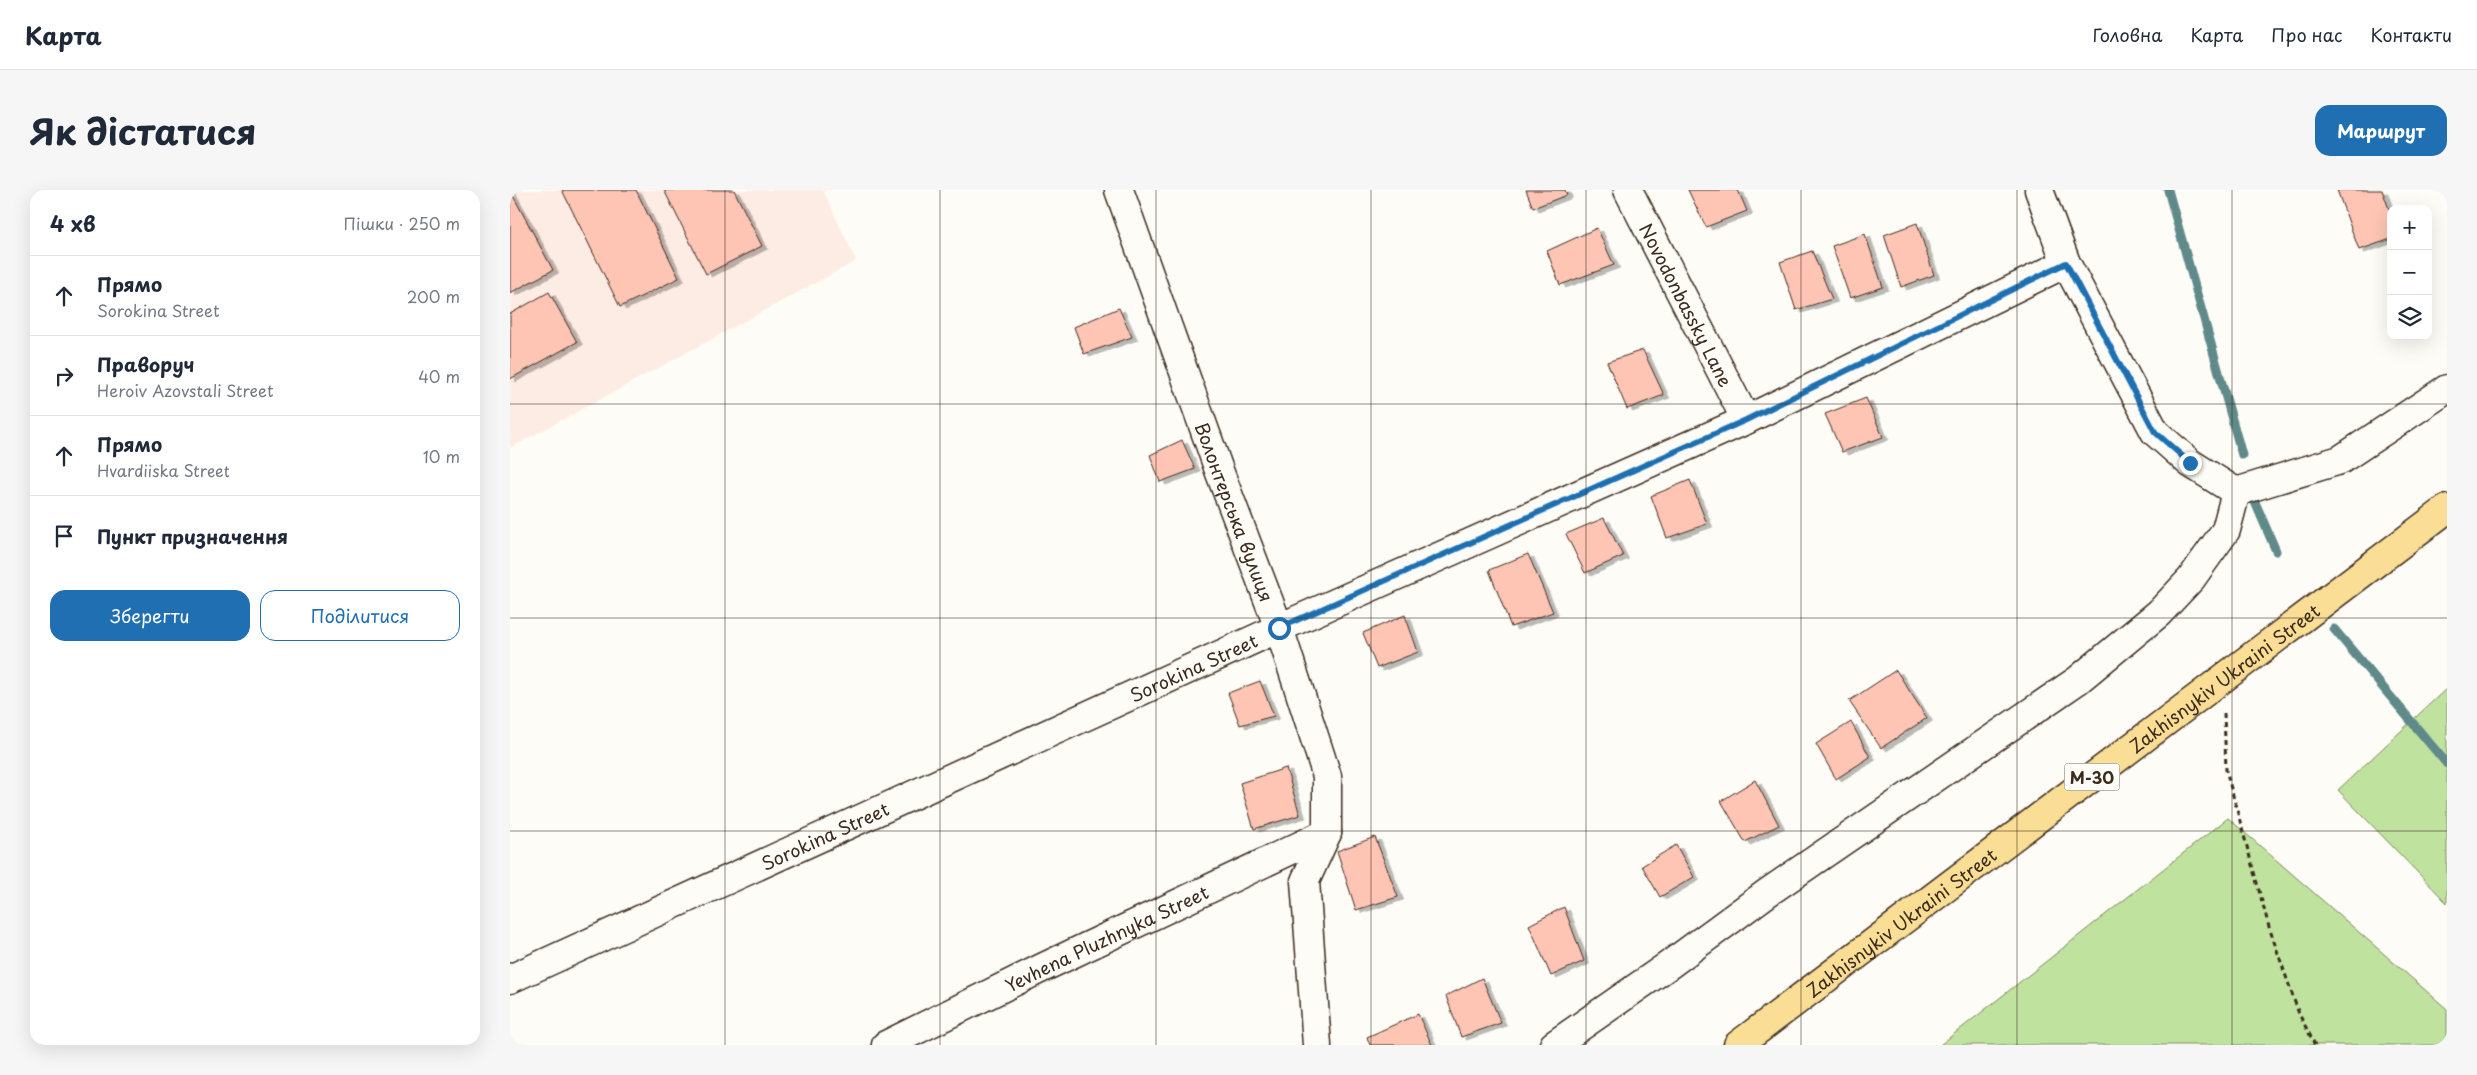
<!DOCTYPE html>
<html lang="uk">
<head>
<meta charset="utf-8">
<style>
  body { margin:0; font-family:"Playpen Sans",sans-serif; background:#f6f6f7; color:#1f2937 }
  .controls { position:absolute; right:15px; top:15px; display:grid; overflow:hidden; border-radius:10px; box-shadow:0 5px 20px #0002 }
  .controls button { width:45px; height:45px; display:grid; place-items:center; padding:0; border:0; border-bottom:1px solid #e0e1e3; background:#fff; color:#1f2937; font:25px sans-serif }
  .stop { position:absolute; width:15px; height:15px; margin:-11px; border:4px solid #1f6fb2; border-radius:50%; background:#fff }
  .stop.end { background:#1f6fb2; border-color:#fff; box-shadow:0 1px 5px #0008 }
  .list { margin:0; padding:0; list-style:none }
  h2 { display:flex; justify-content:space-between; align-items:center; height:65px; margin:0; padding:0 20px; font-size:21px }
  h2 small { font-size:16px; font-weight:400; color:#747a83 }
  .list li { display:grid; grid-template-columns:32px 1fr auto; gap:15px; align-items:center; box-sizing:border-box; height:80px; padding:0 20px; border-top:1px solid #e0e1e3 }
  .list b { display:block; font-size:19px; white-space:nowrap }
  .list p { margin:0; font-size:16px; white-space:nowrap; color:#747a83 }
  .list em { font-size:16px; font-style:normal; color:#747a83 }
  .actions { display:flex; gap:10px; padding:15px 20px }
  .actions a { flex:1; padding:11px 0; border:1px solid #1f6fb2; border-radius:15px; text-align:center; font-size:18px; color:#1f6fb2 }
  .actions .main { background:#1f6fb2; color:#fff }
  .icon { flex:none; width:28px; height:28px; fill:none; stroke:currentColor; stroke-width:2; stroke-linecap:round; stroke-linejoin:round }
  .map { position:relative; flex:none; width:1937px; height:855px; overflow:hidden; border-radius:15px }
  header { display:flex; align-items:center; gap:30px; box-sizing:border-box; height:70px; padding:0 25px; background:#fff; border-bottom:1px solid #e0e1e3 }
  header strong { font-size:24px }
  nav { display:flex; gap:28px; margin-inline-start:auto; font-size:18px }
  .intro { display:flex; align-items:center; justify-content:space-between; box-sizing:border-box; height:120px; padding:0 30px }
  h1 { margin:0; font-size:35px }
  .button { padding:12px 22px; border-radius:15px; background:#1f6fb2; color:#fff; font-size:18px; font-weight:700 }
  main { display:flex; gap:30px; padding:0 30px }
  aside { flex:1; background:#fff; border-radius:15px; box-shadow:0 5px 20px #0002 }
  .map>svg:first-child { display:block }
  .built { fill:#fdece3 }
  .green { fill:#bfe39e; stroke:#7d865e }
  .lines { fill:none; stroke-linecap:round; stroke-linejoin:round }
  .stream { stroke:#608a89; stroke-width:9 }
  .building { fill:#fec5b4; stroke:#3b2a1e; filter:url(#shadow) }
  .minor-casing { stroke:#3b2a1e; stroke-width:31 }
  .highway-casing { stroke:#3b2a1e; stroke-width:31 }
  .path { stroke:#3b2a1e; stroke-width:3; stroke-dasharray:5 4; stroke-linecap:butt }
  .minor { stroke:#fdfcf7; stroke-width:28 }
  .highway { stroke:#fbde96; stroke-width:28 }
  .route { stroke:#1f6fb2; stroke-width:6 }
  .grid { fill:none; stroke:#3b2a1e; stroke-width:1; stroke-opacity:0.55 }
  .labels { text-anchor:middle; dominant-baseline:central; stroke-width:5; stroke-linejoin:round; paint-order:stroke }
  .shield { fill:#fdfcf7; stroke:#75695f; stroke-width:1 }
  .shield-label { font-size:16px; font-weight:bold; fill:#3b2a1e }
  .street-label { font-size:18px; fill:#3b2a1e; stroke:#fdfcf7 }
</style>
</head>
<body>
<header>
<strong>Карта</strong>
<nav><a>Головна</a><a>Карта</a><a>Про нас</a><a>Контакти</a></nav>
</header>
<div class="intro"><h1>Як дістатися</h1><a class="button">Маршрут</a></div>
<main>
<aside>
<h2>4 хв<small>Пішки · 250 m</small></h2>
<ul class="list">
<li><svg class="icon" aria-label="ahead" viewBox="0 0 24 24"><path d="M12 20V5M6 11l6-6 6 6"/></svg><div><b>Прямо</b><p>Sorokina Street</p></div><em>200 m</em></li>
<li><svg class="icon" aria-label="right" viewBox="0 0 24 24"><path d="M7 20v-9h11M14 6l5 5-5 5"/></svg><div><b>Праворуч</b><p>Heroiv Azovstali Street</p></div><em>40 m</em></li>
<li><svg class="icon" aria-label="ahead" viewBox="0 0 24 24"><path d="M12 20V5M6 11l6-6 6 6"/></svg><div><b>Прямо</b><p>Hvardiiska Street</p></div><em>10 m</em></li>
<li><svg class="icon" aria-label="arrive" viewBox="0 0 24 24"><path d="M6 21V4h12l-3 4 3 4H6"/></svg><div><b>Пункт призначення</b></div></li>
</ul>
<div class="actions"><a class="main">Зберегти</a><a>Поділитися</a></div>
</aside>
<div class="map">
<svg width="1937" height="855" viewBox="0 0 1937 855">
  <defs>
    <filter id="shadow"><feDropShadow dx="5.5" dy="3" stdDeviation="0" flood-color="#0004"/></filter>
  </defs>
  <rect width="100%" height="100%" fill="#fdfcf7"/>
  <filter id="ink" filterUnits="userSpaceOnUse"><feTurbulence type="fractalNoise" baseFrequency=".02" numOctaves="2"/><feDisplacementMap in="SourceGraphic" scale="10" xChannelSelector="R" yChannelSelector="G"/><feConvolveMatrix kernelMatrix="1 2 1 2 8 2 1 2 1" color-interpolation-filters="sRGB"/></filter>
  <g filter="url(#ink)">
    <path class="built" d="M0,0H313L346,71L0,258Z"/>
    <path class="green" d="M1937,498V713L1828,600Z
      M1718,628L1937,819V855H1430Z"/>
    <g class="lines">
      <path class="stream" d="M1658,0L1732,265
        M1745,312L1766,361
        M1824,439L1937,574"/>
    </g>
    <path class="building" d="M0,0L43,80L0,103Z
      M52,0H126L169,88L110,117Z
      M154,0H224L252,56L196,84Z
      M1016,0H1055L1057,5L1023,18Z
      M1178,0H1228L1237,21L1196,37Z
      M1827,0H1872L1881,24V49L1849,60Z
      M1407,33L1424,85L1391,97L1374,45Z
      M1087,38L1104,75L1050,95L1037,61Z
      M1355,44L1373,97L1340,108L1322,56Z
      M1302,61L1322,109L1286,120L1270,72Z
      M39,102L67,152L0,189V124Z
      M609,118L622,147L574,164L564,137Z
      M1133,160L1154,205L1117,219L1097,172Z
      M1356,208L1373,247L1332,262L1315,224Z
      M672,250L685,279L650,292L640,265Z
      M1180,290L1197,334L1157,348L1141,306Z
      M1094,328L1113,366L1075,383L1056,344Z
      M1018,364L1043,422L1001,437L979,380Z
      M895,425L908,462L867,478L853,443Z
      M1386,480L1417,528L1371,558L1339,511Z
      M750,491L764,526L730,535L718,503Z
      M1341,532L1360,567L1326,589L1306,554Z
      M776,578L790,625L744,639L730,593Z
      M1245,590L1269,635L1235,652L1211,611Z
      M865,647L888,707L846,720L827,661Z
      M1166,655L1184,687L1150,707L1132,676Z
      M1054,717L1074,771L1041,786L1019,735Z
      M972,788L991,833L951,847L936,806Z
      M908,824L922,855H860L857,847Z"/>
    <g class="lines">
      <g class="minor-casing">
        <g id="minor">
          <path id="s1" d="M609,0L710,283L769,438L817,586V643L795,691L807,855"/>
          <path id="s2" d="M1118,0L1236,230"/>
          <path d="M1529,0L1556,73L1645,242L1680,273L1726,302"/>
          <path d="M1726,302L1830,270L1937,199"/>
          <path id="s3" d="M0,789L769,438L1236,230L1556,73"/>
          <path id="s4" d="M376,855L532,778L817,643"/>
          <path d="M1044,855L1159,775L1257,703L1568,490L1649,423L1681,389L1716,340L1726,302"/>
        </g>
      </g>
      <g class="highway-casing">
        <g id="highway">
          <path id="s5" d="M1228,855L1937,319"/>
        </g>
      </g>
      <path class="path" d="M1714,523L1716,580L1759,737L1789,824L1805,855"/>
      <use href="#minor" class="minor"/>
      <use href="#highway" class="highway"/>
    </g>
  </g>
  <g class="lines" filter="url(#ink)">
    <path class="route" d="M769,438L1236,230L1556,73L1645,242L1680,273"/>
  </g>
  <path class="grid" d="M215,0V855M430,0V855M646,0V855M861,0V855M1076,0V855M1291,0V855M1507,0V855M1722,0V855M0,214H1937M0,428H1937M0,641H1937"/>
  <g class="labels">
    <rect class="shield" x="1554.5" y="573.5" width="55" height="27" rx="4"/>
    <g class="shield-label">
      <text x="1582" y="587">М-30</text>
    </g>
    <g class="street-label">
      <text stroke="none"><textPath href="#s2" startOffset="129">Novodonbassky Lane</textPath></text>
      <text stroke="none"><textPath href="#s1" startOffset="342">Волонтерська вулиця</textPath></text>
      <text stroke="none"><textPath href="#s3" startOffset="751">Sorokina Street</textPath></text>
      <text stroke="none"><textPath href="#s5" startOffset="609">Zakhisnykiv Ukraini Street</textPath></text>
      <text stroke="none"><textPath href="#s3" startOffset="346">Sorokina Street</textPath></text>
      <text stroke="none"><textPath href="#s5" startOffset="204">Zakhisnykiv Ukraini Street</textPath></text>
      <text stroke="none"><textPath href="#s4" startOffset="245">Yevhena Pluzhnyka Street</textPath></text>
    </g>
  </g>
</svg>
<div class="controls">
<button>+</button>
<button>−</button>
<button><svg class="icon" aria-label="layers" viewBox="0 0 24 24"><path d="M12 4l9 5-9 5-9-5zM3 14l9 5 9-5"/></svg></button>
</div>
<div class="stop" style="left:769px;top:438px"></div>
<div class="stop end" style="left:1680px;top:273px"></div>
</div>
</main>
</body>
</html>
